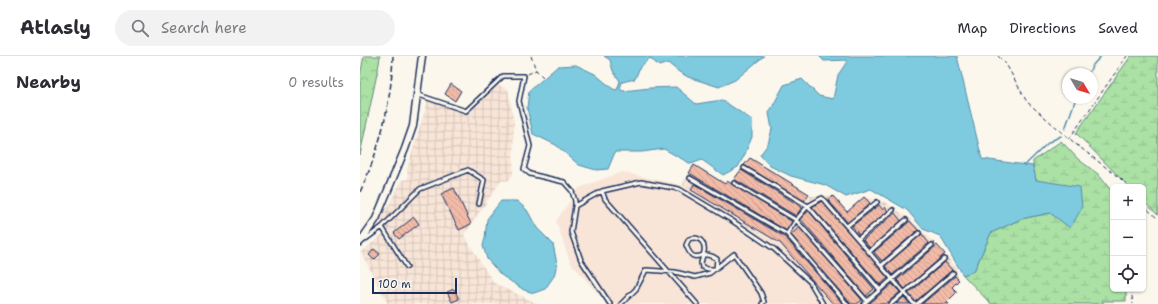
<!DOCTYPE html>
<html lang="en">
<head>
<meta charset="utf-8">
<style>
  body { margin:0; font-family:"Shantell Sans",sans-serif; background:#f2f2f3; color:#2b2b33 }
  .controls { position:absolute; right:12px; bottom:12px; display:grid; overflow:hidden; border-radius:6px; box-shadow:0 1px 3px #0004 }
  .controls button { width:36px; height:36px; display:grid; place-items:center; padding:0; border:0; border-bottom:1px solid #e1e1e2; background:#fff; color:#2b2b33; font:20px sans-serif }
  .compass { position:absolute; left:702px; top:12px; width:36px; height:36px; border-radius:50%; background:#fff; box-shadow:0 1px 3px #0004; rotate:128deg }
  .scale { position:absolute; left:12px; bottom:10px; width:85px; box-sizing:border-box; padding-left:4px; border:2px solid #1b2f5e; border-top:0; font-size:11px; line-height:14px; white-space:nowrap; color:#1b2f5e; -webkit-text-stroke:3px #fbf7ec; paint-order:stroke }
  .list { margin:0; padding:0; list-style:none }
  h2 { display:flex; justify-content:space-between; align-items:center; height:52px; margin:0; padding:0 16px; font-size:17px }
  h2 small { font-size:13px; font-weight:400; color:#7c7c81 }
  .icon { flex:none; width:22px; height:22px; fill:none; stroke:currentColor; stroke-width:2; stroke-linecap:round; stroke-linejoin:round }
  .map { position:relative; flex:none; width:798px; height:248px; overflow:hidden }
  header { display:flex; align-items:center; gap:24px; box-sizing:border-box; height:56px; padding:0 20px; background:#fff; border-bottom:1px solid #e1e1e2 }
  header strong { font-size:19px }
  nav { display:flex; gap:22px; margin-inline-start:auto; font-size:14px }
  .search { width:280px; height:36px; background:#f2f2f3; display:flex; align-items:center; gap:10px; box-sizing:border-box; padding:0 14px; border-radius:22px; color:#7c7c81; font-size:15px }
  main { display:flex }
  aside { flex:1; background:#fff }
  .map>svg:first-child { display:block }
  .built { fill:#f8e5d7 }
  .industrial { fill:url(#industrial-grid) }
  .forest { fill:url(#forest-crowns); stroke:#638881 }
  .wetland { fill:url(#wetland-marsh); stroke:#638881 }
  .water { fill:#7ecade; stroke:#568cab }
  .lines { fill:none; stroke-linecap:round; stroke-linejoin:round }
  .stream { stroke:#568cab; stroke-width:1.5 }
  .building { fill:url(#building-back-hatch); stroke:#1b2f5e }
  .lane-casing { stroke:#1b2f5e; stroke-width:6 }
  .street-casing { stroke:#1b2f5e; stroke-width:9 }
  .path { stroke:#1b2f5e; stroke-width:1; stroke-dasharray:4 3; stroke-linecap:butt }
  .lane { stroke:#fbf7ec; stroke-width:3 }
  .street { stroke:#fbf7ec; stroke-width:6 }
  .rail { stroke:#1b2f5e; stroke-width:1.5; stroke-dasharray:6 3; stroke-linecap:butt }
</style>
</head>
<body>
<header>
<strong>Atlasly</strong>
<div class="search"><svg class="icon" aria-label="search" viewBox="0 0 24 24"><circle cx="10" cy="10" r="6"/><path d="M15 15l6 6"/></svg>Search here</div>
<nav><a>Map</a><a>Directions</a><a>Saved</a></nav>
</header>
<main>
<aside>
<h2>Nearby<small>0 results</small></h2>
<ul class="list">
</ul>
</aside>
<div class="map">
<svg width="798" height="248" viewBox="0 0 798 248">
  <defs>
    <pattern id="industrial-grid" width="8" height="8" patternUnits="userSpaceOnUse"><rect width="8" height="8" fill="#f8e5d7"/><path d="M0 4h8M4 0v8" fill="none" stroke="#d4c5bb"/></pattern>
    <pattern id="forest-crowns" width="20" height="18" patternUnits="userSpaceOnUse"><rect width="20" height="18" fill="#abe1a4"/><path d="M2 6a3 3 0 1 1 6 0M12 15a3 3 0 1 1 6 0" fill="none" stroke="#93c190"/></pattern>
    <pattern id="wetland-marsh" width="20" height="14" patternUnits="userSpaceOnUse"><rect width="20" height="14" fill="#abe1a4"/><path d="M1 5h8M5 5V1M11 12h8M15 12V8" fill="none" stroke="#93c190"/></pattern>
    <pattern id="building-back-hatch" width="6" height="6" patternUnits="userSpaceOnUse"><rect width="6" height="6" fill="#f2bba7"/><path d="M-1 5l2 2M0 0l6 6M5-1l2 2" fill="none" stroke="#cfa192"/></pattern>
  </defs>
  <rect width="100%" height="100%" fill="#fbf7ec"/>
  <filter id="ink" filterUnits="userSpaceOnUse"><feTurbulence type="fractalNoise" baseFrequency=".025" numOctaves="2"/><feDisplacementMap in="SourceGraphic" scale="8" xChannelSelector="R" yChannelSelector="G"/><feConvolveMatrix kernelMatrix="1 2 1 2 8 2 1 2 1" color-interpolation-filters="sRGB"/></filter>
  <g filter="url(#ink)">
    <path class="built" d="M262,116L321,129L420,188L472,248H247L210,206L196,165L219,132Z"/>
    <path class="industrial" d="M138,29L148,33L154,66L153,118L149,124L141,125L104,179L121,207L134,227L178,248H28L1,196L28,174L20,165L42,124L48,123L47,113L68,44L107,59Z
      M390,102L451,140H473L487,156L504,141L525,146L550,163L567,180L577,189L595,210L599,224L592,231L597,236L587,245L589,248H473L420,187L322,129L334,109L365,128H371Z"/>
    <path class="forest" d="M4,0H20L19,8L0,99V20Z"/>
    <path class="wetland" d="M771,0H798V159L783,145V131H769L716,77Z
      M701,85L719,104L738,118L753,137V146L751,158L753,159V233H766V245H742L744,248H631L603,219L614,215L631,177L661,163L690,157L710,171L676,124L673,110V105Z"/>
    <path class="water" d="M244,0H404L375,24L359,31L328,21L319,16L308,7L299,10L290,2L280,11L275,23L262,26L260,33L263,35L290,32L316,31L336,48L362,44L392,64V81L385,98L378,111L363,119L342,104L331,108L304,93L282,96H255L248,113L236,114L219,109L196,89L173,78L167,52L169,35L198,10L216,9L235,18L253,33L257,34L260,25L253,15L250,4Z
      M459,0H597L622,103L673,110L676,124L720,131L722,152L710,172L690,157L661,163L631,177L614,215L603,219L580,180L563,173L547,154L511,133L486,141L465,129L431,120L410,110L400,99L408,88L412,73L409,57L424,29L442,23L459,40L473,43L478,19L488,4L464,5Z
      M141,145H157L167,154L177,172L193,188L197,208L194,220L185,233L174,237L164,234L141,219L127,203L123,190L125,182L127,163Z"/>
    <g class="lines">
      <path class="stream" d="M728,18L732,10L741,0
        M705,73L716,42
        M665,109L689,86L701,80"/>
    </g>
    <path class="building" d="M91,28L101,35L95,45L85,38Z
      M390,102L449,138L444,145L384,109Z
      M334,109L365,128L367,125L433,166L427,175L329,117Z
      M381,114L442,151L436,160L374,123Z
      M334,128L425,181L483,248H473L420,187L331,134Z
      M94,132L111,168L99,174L81,138Z
      M473,140L487,156L504,141L510,147L488,167L468,144Z
      M462,144L528,222L520,229L452,151Z
      M519,149L523,154L525,151L528,155L499,179L492,170Z
      M449,155L514,233L506,240L440,162Z
      M535,157L541,165L510,192L503,184Z
      M54,161L59,168L39,183L34,177Z
      M550,165L558,174L522,205L514,196Z
      M440,171L502,244L497,248H491L430,179Z
      M562,178L569,187L532,219L525,210Z
      M577,189L585,198L545,233L537,224Z
      M14,193L20,198L14,204L9,199Z
      M585,206L592,214L555,246L548,238Z
      M595,220L599,224L592,231L597,236L587,246L589,248H562Z
      M532,228L540,236L526,248H509Z
      M94,233L99,243L92,246L87,236Z
      M544,241L550,248H536Z"/>
    <g class="lines">
      <g class="lane-casing">
        <path id="lane" d="M56,38L106,55L143,20H164L159,45L170,90L164,113L170,118L204,126L212,135L215,145V150L211,176L221,204L250,248
          M384,112L448,150L436,164L507,245L504,248
          M330,122L427,178L487,248
          M374,127L436,164L427,178
          M242,135L245,143L337,248
          M215,150L242,135L281,126L319,133L371,164L414,193L450,226L463,248
          M487,170L517,146
          M22,171L47,211
          M498,183L533,154
          M3,185L22,171L60,133L108,114L124,124L119,148
          M509,196L546,164
          M343,199C347,189 341,179 329,183L326,189C334,210 339,195 351,200C353,200 355,202 357,203L356,213H348L342,211L341,207L343,199
          M521,210L559,177
          M520,234L448,150L462,142L554,248
          M507,245L572,189
          M261,248L276,233L286,214L315,216L335,221L350,217L374,198L401,237L404,246L402,248
          M531,248L584,203
          M557,248L593,217"/>
      </g>
      <g class="street-casing">
        <path id="street" d="M0,186L16,163L45,93L53,70L62,0"/>
      </g>
      <path class="path" d="M171,0L176,14L183,21
        M638,0L646,8L667,46L717,89L766,127L767,131
        M168,18L176,14
        M709,83L767,0
        M783,149L798,163
        M771,233L773,248"/>
      <use href="#lane" class="lane"/>
      <use href="#street" class="street"/>
      <path class="rail" d="M0,136C20,93 31,48 33,0"/>
    </g>
  </g>
</svg>
<div class="controls">
<button>+</button>
<button>−</button>
<button><svg class="icon" aria-label="locate" viewBox="0 0 24 24"><circle cx="12" cy="12" r="6"/><path d="M12 2v4M12 18v4M2 12h4M18 12h4"/></svg></button>
</div>
<svg class="compass" viewBox="-18 -18 36 36"><path d="M0-13l5 13h-10z" fill="#e53935"/><path d="M0 13l5-13h-10z" fill="#7c7c81"/></svg>
<div class="scale">100 m</div>
</div>
</main>
</body>
</html>
